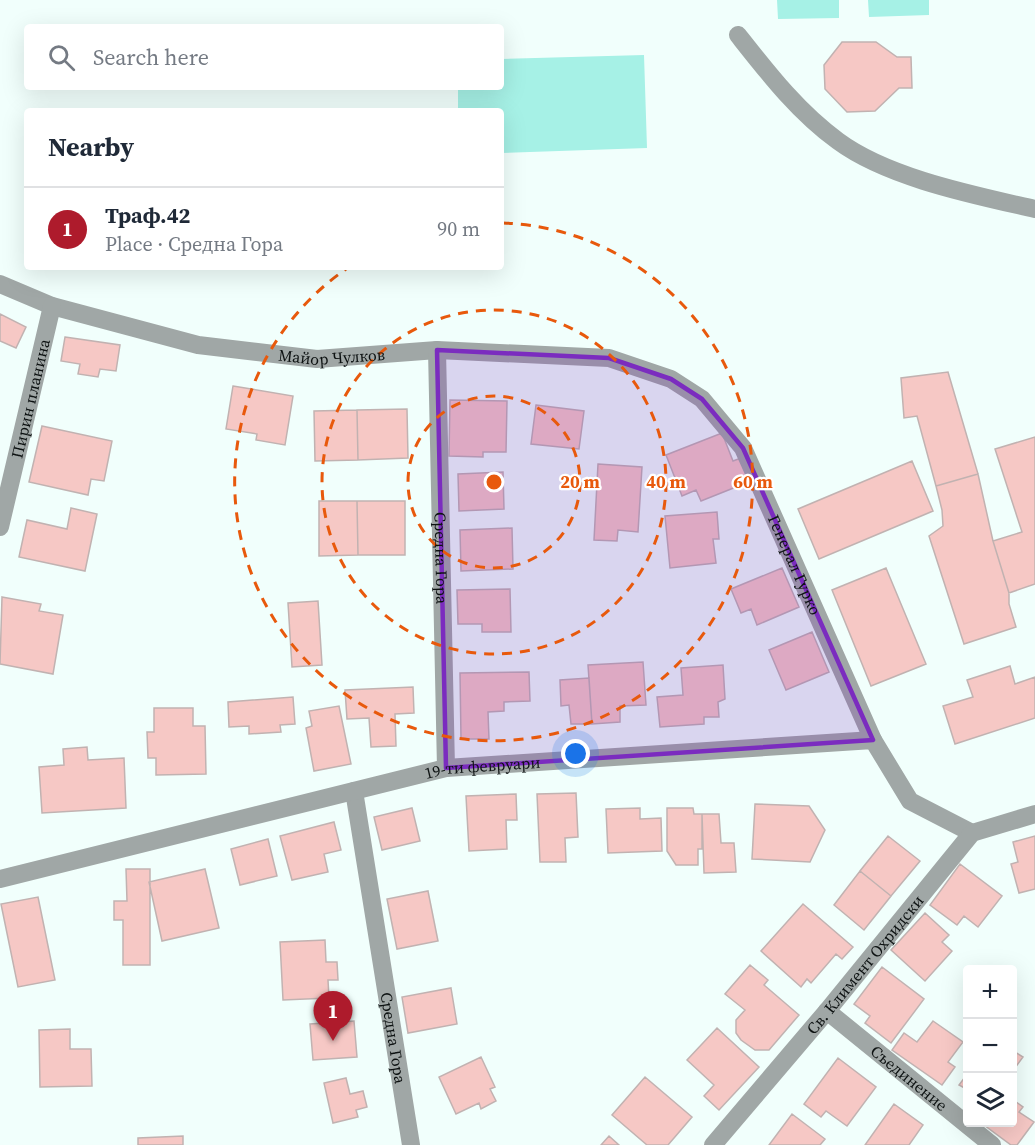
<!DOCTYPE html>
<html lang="en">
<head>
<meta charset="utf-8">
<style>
  body { margin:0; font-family:"Source Serif 4",serif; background:#f2f2f3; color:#1f2937 }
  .controls { position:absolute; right:18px; bottom:18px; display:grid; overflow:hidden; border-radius:6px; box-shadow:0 6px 24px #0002 }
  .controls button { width:54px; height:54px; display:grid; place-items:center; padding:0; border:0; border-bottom:2px solid #e0e1e3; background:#fff; color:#1f2937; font:30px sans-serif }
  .you { position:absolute; left:576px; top:754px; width:21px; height:21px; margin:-15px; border:4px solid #fff; border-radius:50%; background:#1a73e8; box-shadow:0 0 0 9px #1a73e833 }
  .badge { display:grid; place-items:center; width:39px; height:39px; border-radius:50%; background:#ae1b2c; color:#fff; font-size:20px; font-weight:700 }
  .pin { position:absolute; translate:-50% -50px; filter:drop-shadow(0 2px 3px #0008) }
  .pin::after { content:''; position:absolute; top:32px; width:21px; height:18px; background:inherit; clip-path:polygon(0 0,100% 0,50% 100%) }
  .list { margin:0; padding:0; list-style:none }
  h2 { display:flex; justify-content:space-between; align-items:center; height:78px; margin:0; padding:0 24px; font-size:26px }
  h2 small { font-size:20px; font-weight:400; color:#747a83 }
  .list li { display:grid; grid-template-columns:39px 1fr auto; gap:18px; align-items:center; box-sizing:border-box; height:84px; padding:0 24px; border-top:2px solid #e0e1e3 }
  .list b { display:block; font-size:22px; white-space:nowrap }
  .list p { margin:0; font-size:20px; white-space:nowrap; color:#747a83 }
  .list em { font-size:20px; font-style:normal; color:#747a83 }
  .icon { flex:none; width:33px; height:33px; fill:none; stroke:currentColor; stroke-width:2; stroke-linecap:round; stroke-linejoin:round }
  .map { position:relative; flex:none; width:1035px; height:1145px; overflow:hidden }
  .search { position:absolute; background:#fff; box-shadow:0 6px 24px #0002; left:24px; top:24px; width:480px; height:66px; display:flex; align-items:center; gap:15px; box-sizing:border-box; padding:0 21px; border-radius:6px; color:#747a83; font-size:22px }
  .panel { position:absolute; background:#fff; box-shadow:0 6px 24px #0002; left:24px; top:108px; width:480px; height:162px; border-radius:6px }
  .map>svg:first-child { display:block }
  .park { fill:#a6f1e6 }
  .building { fill:#f6c8c5; stroke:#c1b2b1; stroke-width:1.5 }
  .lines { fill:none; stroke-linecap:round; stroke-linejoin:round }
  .minor { stroke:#a0a7a6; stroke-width:18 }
  .marked { fill:#7b2cbf; fill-opacity:0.2; stroke:#7b2cbf; stroke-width:4.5; stroke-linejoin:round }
  .ring { fill:none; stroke:#e8590c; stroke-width:3; stroke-dasharray:10 8 }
  .labels { text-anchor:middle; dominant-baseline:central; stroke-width:4.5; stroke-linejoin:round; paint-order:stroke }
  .street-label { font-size:16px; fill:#0d1212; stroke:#fff }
  .centre { fill:#e8590c; stroke:#fff; stroke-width:3 }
  .ring-label { font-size:18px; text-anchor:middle; font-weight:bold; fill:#e8590c; stroke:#fff; stroke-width:4.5; stroke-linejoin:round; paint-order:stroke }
</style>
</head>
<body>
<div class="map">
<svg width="1035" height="1145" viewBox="0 0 1035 1145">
  <rect width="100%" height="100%" fill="#f1fffc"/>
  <path class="park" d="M777,0H839V18L778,19Z
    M868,0H929V15L869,17Z
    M644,55L647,148L501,153V111H458V87H501V59Z"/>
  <path class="building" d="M842,42H876L897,57H911L912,88H899L875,111L847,112L825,89L824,65Z
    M0,314L26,327L16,348L0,341Z
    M65,337L120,345L116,371L100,369L98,377L78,374L80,364L61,361Z
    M948,372L978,474L936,486L917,416L904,418L901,378Z
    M233,386L293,396L285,445L256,440L257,434L226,429Z
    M450,400L507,401L506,452H483V457L449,456Z
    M536,405L584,411L579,449L531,444Z
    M407,409L408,458L358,460L357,410Z
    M357,410L358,460L315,461L314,411Z
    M42,426L112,441L104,481L91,479L88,495L29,482Z
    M722,433L733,461L741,458L751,481L701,501L696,490L682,496L666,455Z
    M1035,437V584L1009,593L993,541L1022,532L995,449Z
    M912,461L933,511L819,559L798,509Z
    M598,464L642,467L638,532L618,530L617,541L594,540Z
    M503,472L504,509L459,511L458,474Z
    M978,474L993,541L1009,593V604L1016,627L964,644L929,536L943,526L942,510L936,486Z
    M319,501H357L358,555L319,556Z
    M357,501H405V555H358Z
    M71,508L97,514L85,571L19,557L27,520L67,529Z
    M717,512L719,539H713L716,563L670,568L665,516Z
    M512,528L513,569L461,571L460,530Z
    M782,568L799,607L757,625L751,609L741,613L731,589Z
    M886,568L926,664L871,686L832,590Z
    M510,589L511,632H482V624H458L457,590Z
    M2,597L41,604L39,611L63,615L53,674L0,664Z
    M318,601L322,665L292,667L288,603Z
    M812,632L829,672L786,690L769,650Z
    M643,662L646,705L620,706V722L592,724L588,665Z
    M723,665L725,699L718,702L719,717H704V724L660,727L657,697L683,695L681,668Z
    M1010,666L1015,684L1035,677V718L955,744L943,706L973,697L967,680Z
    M529,672L530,701L504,702V711L488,712L489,739H461L460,673Z
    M589,678L592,724H571L569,705L561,706L560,680Z
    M413,687L414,713L395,714L396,746L371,747L369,718L347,719L345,690Z
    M293,697L295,724L280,725L281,732L249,734V726L229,727L228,702Z
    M339,706L351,764L314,771L306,728L312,726L309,711Z
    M154,708H193V726H205L206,774L156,775V758H148L147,732H154Z
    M87,747L88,760L124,758L126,808L42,813L39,767L64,765L63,749Z
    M576,793L578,837L565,838L566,862H540L537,794Z
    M516,794L517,820H506L507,849L469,851L466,796Z
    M755,804L809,806L825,830L810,862L752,859Z
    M412,808L420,841L382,850L374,817Z
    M640,808V819L661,818L662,851L608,853L606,809Z
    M667,808H693L694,814H702V849H698V865H676L667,851Z
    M702,814H719L721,843H734L736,872L704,873Z
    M334,822L341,850L324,854L328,872L292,880L280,836Z
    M888,836L920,861L891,896L860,871Z
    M1035,836V889L1019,893L1011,864L1018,862L1013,842Z
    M268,839L277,876L240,885L231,849Z
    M960,864L1002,896L978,927L964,916L957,925L930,905Z
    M126,869H150V965H123V920H114V901H127Z
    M205,869L219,928L162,941L149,882Z
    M860,871L891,896L864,930L834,905Z
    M428,891L438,941L397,949L387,899Z
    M38,897L55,980L18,987L1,904Z
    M803,904L853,947L842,959L836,954L811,983L807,979L801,987L761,951Z
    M925,913L949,935L942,942L952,951L925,981L891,950Z
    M325,940L326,962H337L338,980H328L329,998L283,1000L280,942Z
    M750,965L768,980L764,985L799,1015L769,1050H755L741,1040L736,1033V1020L745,1010L725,994Z
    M882,967L924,999L891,1043L865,1023L870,1016L854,1004Z
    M451,988L457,1024L408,1033L402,997Z
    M354,1021L357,1057L313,1060L310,1024Z
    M933,1021L963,1042L948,1062L955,1067L942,1085L892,1050L904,1033L917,1042Z
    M717,1028L759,1067L719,1110L704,1096L714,1085L687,1060Z
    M70,1029V1049H91L92,1086L40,1087L39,1030Z
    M1012,1050L1023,1057L1012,1072Z
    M481,1057L495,1087L490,1089L496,1101L481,1109L479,1103L456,1114L439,1077Z
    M838,1058L876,1087L847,1126L826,1111L821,1117L804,1104Z
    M968,1073V1090L959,1085Z
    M645,1077L692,1117L668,1145H647L612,1115Z
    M346,1078L350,1094L363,1091L367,1107L356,1110L358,1117L333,1123L324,1083Z
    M1012,1099L1023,1107L1019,1112L1034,1122L1017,1145H1011L984,1125L986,1122H1012Z
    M894,1104L923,1125L909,1145H865Z
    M792,1114L825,1139L820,1145H769Z
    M183,1136V1145H138V1138Z
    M609,1136L619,1145H601Z"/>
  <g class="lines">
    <g class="minor">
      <path d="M738,35C768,73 798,112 838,141C888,178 974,195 1035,209"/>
      <path id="s1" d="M0,284L52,306L198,345L317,359L437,350L609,358L671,379L702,399L743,448L873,740"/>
      <path id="s2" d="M437,350L446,768"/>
      <path id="s3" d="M0,527L52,306"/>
      <path id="s4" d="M354,791L411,1145"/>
      <path id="s5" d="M0,879L446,768L873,740L910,801L972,833"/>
      <path id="s6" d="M827,1011L992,1145"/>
      <path id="s7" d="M713,1145L827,1011L972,833L1035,814"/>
    </g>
  </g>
  <path class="marked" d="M437,350L609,358L671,379L702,399L743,448L873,740L446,768Z"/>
  <g class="ring">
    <circle cx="494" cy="482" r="86"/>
    <circle cx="494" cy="482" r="172"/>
    <path d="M503 223A259 259 0 1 1 349 267"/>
  </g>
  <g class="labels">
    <g class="street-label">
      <text stroke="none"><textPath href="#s1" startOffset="342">Майор Чулков</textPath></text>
      <text stroke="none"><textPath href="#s3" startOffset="132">Пирин планина</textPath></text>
      <text stroke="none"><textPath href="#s2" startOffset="208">Средна Гора</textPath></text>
      <text stroke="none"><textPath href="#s1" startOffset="914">Генерал Гурко</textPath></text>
      <text stroke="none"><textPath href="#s5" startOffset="496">19-ти февруари</textPath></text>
      <text stroke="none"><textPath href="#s7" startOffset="236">Св. Климент Охридски</textPath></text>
      <text stroke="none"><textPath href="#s4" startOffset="250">Средна Гора</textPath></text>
      <text stroke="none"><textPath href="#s6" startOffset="106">Съединение</textPath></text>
    </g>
  </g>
  <circle cx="494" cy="482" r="9" class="centre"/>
  <g class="ring-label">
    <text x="580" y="488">20 m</text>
    <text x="666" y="488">40 m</text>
    <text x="753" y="488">60 m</text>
  </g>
</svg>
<div class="controls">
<button>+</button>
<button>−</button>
<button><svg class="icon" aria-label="layers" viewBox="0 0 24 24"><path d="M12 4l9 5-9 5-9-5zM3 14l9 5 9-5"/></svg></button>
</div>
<div class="you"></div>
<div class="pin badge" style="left:333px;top:1041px">1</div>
<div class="search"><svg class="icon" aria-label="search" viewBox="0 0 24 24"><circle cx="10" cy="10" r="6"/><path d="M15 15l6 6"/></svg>Search here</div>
<section class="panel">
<h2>Nearby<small></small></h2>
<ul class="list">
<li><span class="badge">1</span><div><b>Траф.42</b><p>Place · Средна Гора</p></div><em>90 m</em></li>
</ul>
</section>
</div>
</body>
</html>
